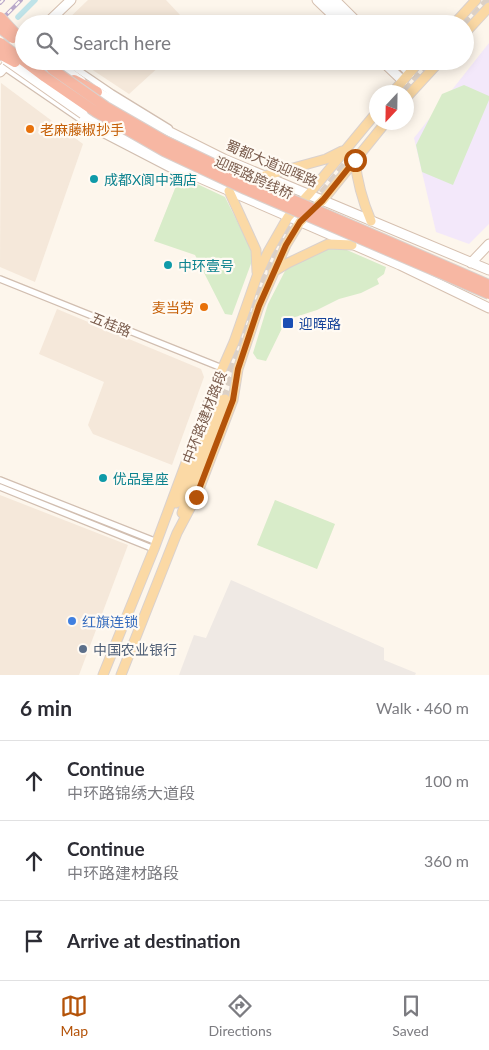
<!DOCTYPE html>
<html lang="en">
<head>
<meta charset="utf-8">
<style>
  body { margin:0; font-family:Lato,"Noto Sans SC",sans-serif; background:#f7f7f7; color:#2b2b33 }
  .compass { position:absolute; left:369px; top:85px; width:45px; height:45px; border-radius:50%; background:#fff; box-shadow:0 2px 12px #0003; rotate:202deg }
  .stop { position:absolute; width:15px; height:15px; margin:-11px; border:4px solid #b45309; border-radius:50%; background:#fff }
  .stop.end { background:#b45309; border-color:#fff; box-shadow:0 1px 5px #0008 }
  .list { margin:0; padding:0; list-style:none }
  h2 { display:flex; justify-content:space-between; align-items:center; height:65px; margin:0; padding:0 20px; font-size:21px }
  h2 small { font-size:16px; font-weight:400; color:#7c7c81 }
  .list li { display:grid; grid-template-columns:32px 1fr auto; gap:15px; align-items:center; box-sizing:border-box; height:80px; padding:0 20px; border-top:1px solid #e1e1e2 }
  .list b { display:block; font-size:19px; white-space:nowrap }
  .list p { margin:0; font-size:16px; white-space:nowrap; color:#7c7c81 }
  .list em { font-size:16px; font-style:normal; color:#7c7c81 }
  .icon { flex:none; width:28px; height:28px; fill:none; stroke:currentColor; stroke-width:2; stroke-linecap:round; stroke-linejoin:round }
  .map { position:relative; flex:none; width:489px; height:675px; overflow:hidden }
  .search { position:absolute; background:#fff; box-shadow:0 2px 12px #0003; left:15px; right:15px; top:15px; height:55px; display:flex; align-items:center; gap:12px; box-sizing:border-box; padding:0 18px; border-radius:28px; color:#7c7c81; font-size:19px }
  .sheet { height:305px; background:#fff }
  nav { display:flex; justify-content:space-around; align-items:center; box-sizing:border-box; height:70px; border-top:1px solid #e1e1e2; background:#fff; font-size:14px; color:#7c7c81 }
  nav a { display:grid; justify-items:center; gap:2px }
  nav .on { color:#b45309 }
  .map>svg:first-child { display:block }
  .residential { fill:#f5e8da }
  .industrial { fill:#efe9e4 }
  .education { fill:#f3e8fa }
  .green { fill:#d8ecc9 }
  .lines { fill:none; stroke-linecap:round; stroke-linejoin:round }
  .canal { stroke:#bfe3e8; stroke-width:5.5 }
  .primary-tunnel { stroke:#dcd0c4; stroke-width:9; stroke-dasharray:9 4.5; stroke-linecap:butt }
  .street-casing { stroke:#d1beb0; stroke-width:8 }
  .secondary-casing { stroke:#d6c0b0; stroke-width:11 }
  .primary-casing { stroke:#dad1cd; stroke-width:11 }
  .highway-casing { stroke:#dad1cd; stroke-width:12 }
  .street { stroke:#fff; stroke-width:5.5 }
  .secondary { stroke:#fff; stroke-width:9 }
  .primary { stroke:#fbd9a5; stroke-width:9 }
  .highway { stroke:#f7b7a3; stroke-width:10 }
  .rail-casing { stroke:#b9a8c9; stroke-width:4 }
  .rail { stroke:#fffaf3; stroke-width:2; stroke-dasharray:5.5; stroke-linecap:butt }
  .secondary-bridge-casing { stroke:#d6c0b0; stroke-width:11; stroke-linecap:butt }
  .highway-bridge-casing { stroke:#dad1cd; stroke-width:12; stroke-linecap:butt }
  .secondary-bridge { stroke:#fff; stroke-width:9 }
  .highway-bridge { stroke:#f7b7a3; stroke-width:10 }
  .route { stroke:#b45309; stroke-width:6 }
  .food-dot { fill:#e8710a; stroke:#fffaf3; stroke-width:2 }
  .culture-dot { fill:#0f9aa8; stroke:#fffaf3; stroke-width:2 }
  .transit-dot { fill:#1a4fb4; stroke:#fffaf3; stroke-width:2 }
  .shop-dot { fill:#3f7fe0; stroke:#fffaf3; stroke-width:2 }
  .service-dot { fill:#5c6f8a; stroke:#fffaf3; stroke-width:2 }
  .labels { text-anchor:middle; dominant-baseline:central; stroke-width:4.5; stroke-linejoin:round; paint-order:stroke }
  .food-label { font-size:14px; fill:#c56008; stroke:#fffaf3; text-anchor:start }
  .street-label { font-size:14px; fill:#7a5c4d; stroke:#fffaf3 }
  .culture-label { font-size:14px; fill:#0d838f; stroke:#fffaf3; text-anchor:start }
  .transit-label { font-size:14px; fill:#164399; stroke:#fffaf3; text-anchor:start }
  .shop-label { font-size:14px; fill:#366cbe; stroke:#fffaf3; text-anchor:start }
  .service-label { font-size:14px; fill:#4e5e75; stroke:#fffaf3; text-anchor:start }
</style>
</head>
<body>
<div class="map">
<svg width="489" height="675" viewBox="0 0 489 675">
  <rect width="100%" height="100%" fill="#fdf6ec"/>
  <path class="residential" d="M88,0H166L180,15L178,24H63Z
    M79,61H161L162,64L129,94Z
    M1,83L83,144L35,282L0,267Z
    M57,309L201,369L204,377L172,465L93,434L88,425L104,382L39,354Z
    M0,495L128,545L79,675H0Z"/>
  <path class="industrial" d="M231,580L384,648V660L416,673L415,675H179L194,635L206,638Z"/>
  <path class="education" d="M489,43V224L469,244L436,232L414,138Z"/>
  <path class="green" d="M464,85L489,96V100L453,185L422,172L416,145L442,94Z
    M180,176L225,197L252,251V261L232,315L225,314L195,255L154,241Z
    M330,247H340L386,267L384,274L377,279L379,284L361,293L339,299L317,310L286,320L266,361L257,359L253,353L268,304L286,269Z
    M275,500L335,524L317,569L257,545Z"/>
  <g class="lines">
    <path class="canal" d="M18,17L35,0"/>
    <path class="primary-tunnel" d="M465,26L489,0
      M406,92L433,61
      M314,204L350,160
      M218,396C242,334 261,268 300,214
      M225,399L235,371"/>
    <g class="street-casing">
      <path id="street" d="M65,61L112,93L169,128
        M4,67L99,132L180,174
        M0,279L222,368
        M0,480L157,542
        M0,487L154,549"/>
    </g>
    <g class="secondary-casing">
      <path id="secondary" d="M317,0L342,24
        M325,0L350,24
        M335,0L359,24
        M46,24L71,0
        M54,61L81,81
        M382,61L403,81
        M398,61L410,73
        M0,72L24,46
        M92,89L138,116L224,159L489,270
        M83,114L98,124L177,168L400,265L489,308
        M471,263L489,244"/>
    </g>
    <g class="primary-casing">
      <path id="primary" d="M454,24L476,0
        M465,33L489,7
        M393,92L420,61
        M406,98L440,61
        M355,160C357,181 363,202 371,221
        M264,176L326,159L342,151
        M229,191L256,250L257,272
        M273,272L288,263L328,244L352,245
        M176,503L182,492L218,396
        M182,513L188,495L225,399
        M103,675L154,549L213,390L234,342L257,276L268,252L288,217L309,194L376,113
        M121,675L177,533L196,497L233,400L238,369L259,306L286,245L300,222L323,200L386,122"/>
    </g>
    <g class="highway-casing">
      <path id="highway" d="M43,61L59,72
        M74,80L97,92"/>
    </g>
    <use href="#street" class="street"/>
    <use href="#secondary" class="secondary"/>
    <use href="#primary" class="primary"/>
    <use href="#highway" class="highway"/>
    <g class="rail-casing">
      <path id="rail" d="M0,3L3,0
        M0,21L21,0"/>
    </g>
    <use href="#rail" class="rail"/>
    <g class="secondary-bridge-casing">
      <path id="secondary-bridge" d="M6,60L83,114"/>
    </g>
    <g class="highway-bridge-casing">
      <path id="highway-bridge" d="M0,17L24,43
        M0,28L13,38
        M0,43L45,77L96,112L164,151L245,189L489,294
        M0,54L15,62
        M52,69L106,107L165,141L249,181L489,285"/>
    </g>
    <use href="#secondary-bridge" class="secondary-bridge"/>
    <use href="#highway-bridge" class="highway-bridge"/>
  </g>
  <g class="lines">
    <path class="route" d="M196,497L233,400L238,369L259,306L286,245L300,222L323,200L355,160"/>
  </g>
  <g class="food-dot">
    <circle cx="30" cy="129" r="5"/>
    <circle cx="204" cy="307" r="5"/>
  </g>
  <g class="culture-dot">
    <circle cx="94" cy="179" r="5"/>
    <circle cx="168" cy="265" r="5"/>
    <circle cx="103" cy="478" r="5"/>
  </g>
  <rect class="transit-dot" x="282" y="317" width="12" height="12" rx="2.5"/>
  <circle class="shop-dot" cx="72" cy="621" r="5"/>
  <circle class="service-dot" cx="83" cy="649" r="5"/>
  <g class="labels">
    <g class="food-label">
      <text x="40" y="129">老麻藤椒抄手</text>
      <text x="194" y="307" text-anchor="end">麦当劳</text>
    </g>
    <g class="street-label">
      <text transform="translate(272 163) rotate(23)">蜀都大道迎晖路</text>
      <text transform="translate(254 177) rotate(24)">迎晖路跨线桥</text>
      <text transform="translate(111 324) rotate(22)">五桂路</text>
      <text transform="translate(204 417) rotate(-69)">中环路建材路段</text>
    </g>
    <g class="culture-label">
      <text x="104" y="179">成都X阆中酒店</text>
      <text x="178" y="265">中环壹号</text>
      <text x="113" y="478">优品星座</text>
    </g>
    <g class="transit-label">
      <text x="299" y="323">迎晖路</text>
    </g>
    <g class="shop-label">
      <text x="82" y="621">红旗连锁</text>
    </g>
    <g class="service-label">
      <text x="93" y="649">中国农业银行</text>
    </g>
  </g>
</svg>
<svg class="compass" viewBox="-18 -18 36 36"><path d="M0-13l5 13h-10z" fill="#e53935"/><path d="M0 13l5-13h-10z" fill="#7c7c81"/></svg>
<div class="stop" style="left:355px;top:160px"></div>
<div class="stop end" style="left:196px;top:497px"></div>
<div class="search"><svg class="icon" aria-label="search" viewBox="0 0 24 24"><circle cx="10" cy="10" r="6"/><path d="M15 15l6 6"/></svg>Search here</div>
</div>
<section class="sheet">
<h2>6 min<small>Walk · 460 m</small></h2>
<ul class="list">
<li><svg class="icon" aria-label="ahead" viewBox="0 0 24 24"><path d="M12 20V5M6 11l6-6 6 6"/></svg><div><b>Continue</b><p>中环路锦绣大道段</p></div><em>100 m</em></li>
<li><svg class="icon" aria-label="ahead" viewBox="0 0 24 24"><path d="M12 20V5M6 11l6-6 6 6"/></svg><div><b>Continue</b><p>中环路建材路段</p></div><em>360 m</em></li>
<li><svg class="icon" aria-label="arrive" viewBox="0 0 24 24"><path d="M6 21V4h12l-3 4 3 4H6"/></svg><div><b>Arrive at destination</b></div></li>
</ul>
</section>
<nav>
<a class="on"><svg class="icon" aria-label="map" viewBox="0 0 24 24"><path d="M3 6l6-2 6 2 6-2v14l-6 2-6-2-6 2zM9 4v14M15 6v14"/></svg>Map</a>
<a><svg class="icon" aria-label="directions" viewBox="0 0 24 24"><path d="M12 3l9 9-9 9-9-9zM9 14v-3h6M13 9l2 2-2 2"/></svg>Directions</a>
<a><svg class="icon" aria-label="saved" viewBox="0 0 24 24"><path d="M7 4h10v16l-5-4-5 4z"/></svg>Saved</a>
</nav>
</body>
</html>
